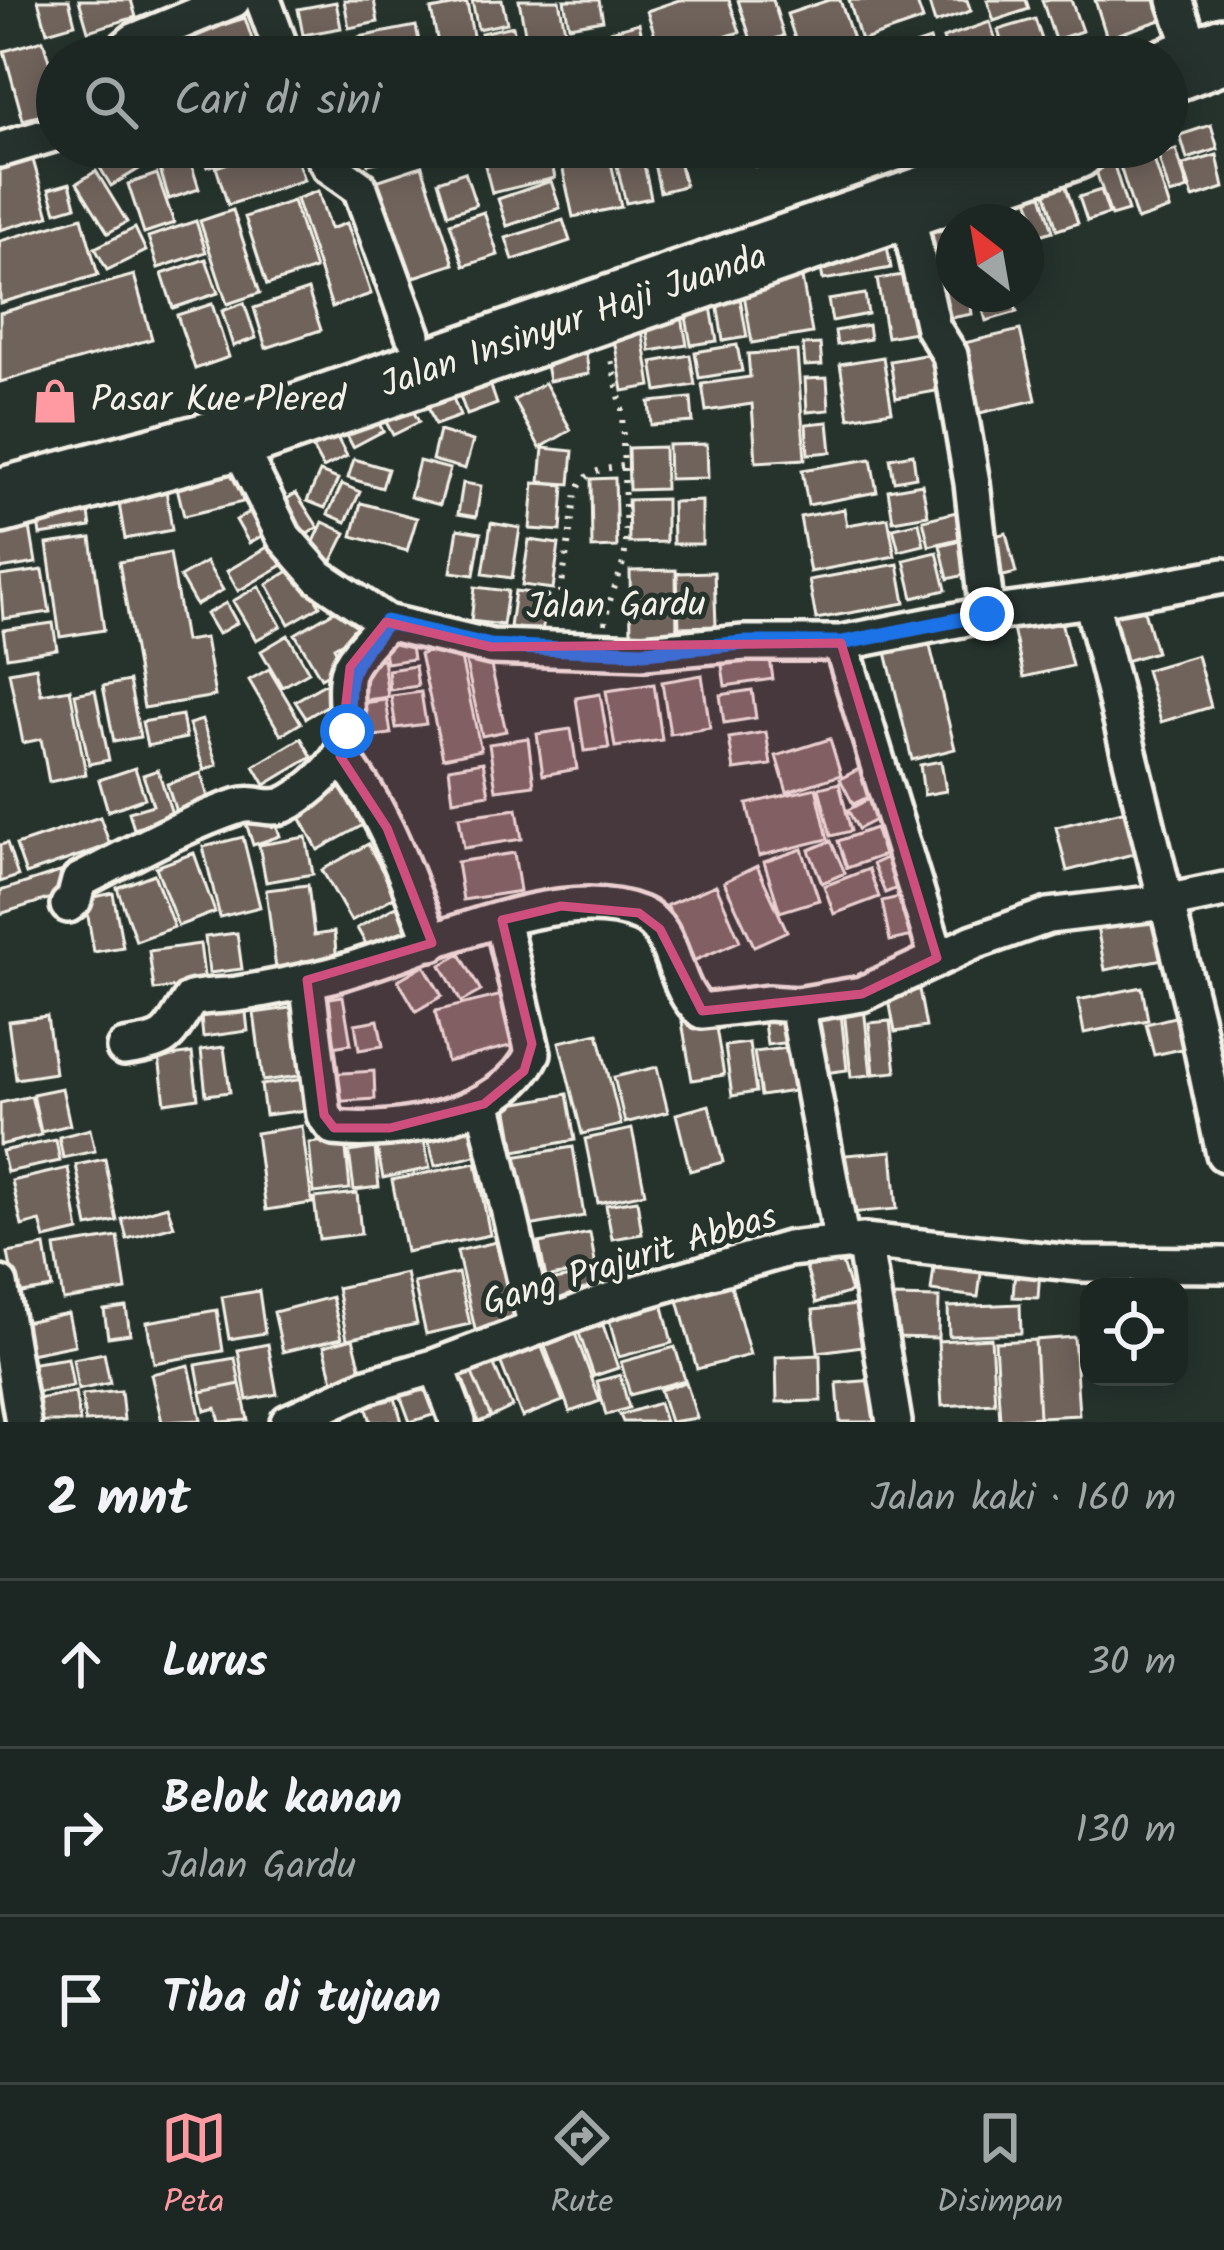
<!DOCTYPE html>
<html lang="id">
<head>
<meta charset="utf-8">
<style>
  body { margin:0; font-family:Kalam,sans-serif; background:#252e2a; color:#f1f3f6 }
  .controls { position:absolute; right:36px; bottom:36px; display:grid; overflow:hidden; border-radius:24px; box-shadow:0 6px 30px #0003 }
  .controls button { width:108px; height:108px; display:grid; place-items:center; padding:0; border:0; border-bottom:3px solid #3a4340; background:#1c2622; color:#f1f3f6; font:60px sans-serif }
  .compass { position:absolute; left:936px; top:204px; width:108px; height:108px; border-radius:50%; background:#1c2622; box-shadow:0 6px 30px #0003; rotate:329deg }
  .stop { position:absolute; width:36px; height:36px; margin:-27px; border:9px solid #1a73e8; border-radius:50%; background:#fff }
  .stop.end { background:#1a73e8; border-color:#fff; box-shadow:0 3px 12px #0008 }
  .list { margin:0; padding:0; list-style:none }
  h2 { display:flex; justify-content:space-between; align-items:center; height:156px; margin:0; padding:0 48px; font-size:51px }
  h2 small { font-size:39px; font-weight:400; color:#a0a5a5 }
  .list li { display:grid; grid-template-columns:78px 1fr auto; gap:36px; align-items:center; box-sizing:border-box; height:168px; padding:0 48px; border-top:3px solid #3a4340 }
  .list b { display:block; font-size:45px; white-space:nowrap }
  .list p { margin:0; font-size:39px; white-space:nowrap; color:#a0a5a5 }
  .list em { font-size:39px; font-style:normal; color:#a0a5a5 }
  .icon { flex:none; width:66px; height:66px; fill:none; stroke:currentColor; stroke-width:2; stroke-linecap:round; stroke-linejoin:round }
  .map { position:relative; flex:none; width:1224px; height:1422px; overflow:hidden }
  .search { position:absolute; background:#1c2622; box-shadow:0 6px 30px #0003; left:36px; right:36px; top:36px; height:132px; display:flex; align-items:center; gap:30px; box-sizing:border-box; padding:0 42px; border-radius:66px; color:#a0a5a5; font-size:45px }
  .sheet { height:660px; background:#1c2622 }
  nav { display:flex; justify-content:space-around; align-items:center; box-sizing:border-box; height:168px; border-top:3px solid #3a4340; background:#1c2622; font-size:33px; color:#a0a5a5 }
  nav a { display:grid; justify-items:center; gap:6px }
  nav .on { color:#ff9aa2 }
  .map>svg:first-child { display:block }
  .building { fill:#70645b; stroke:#f4f1e8; stroke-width:3 }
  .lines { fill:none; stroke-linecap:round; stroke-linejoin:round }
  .street-casing { stroke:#f4f1e8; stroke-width:42 }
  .highway-casing { stroke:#f4f1e8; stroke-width:72 }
  .path { stroke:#f4f1e8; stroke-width:6; stroke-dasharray:3 9; stroke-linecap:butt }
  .street { stroke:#26332d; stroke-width:33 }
  .highway { stroke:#26332d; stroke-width:63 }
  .route { stroke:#1a73e8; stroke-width:15 }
  .marked { fill:#ce4e7e; fill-opacity:0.2; stroke:#ce4e7e; stroke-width:9; stroke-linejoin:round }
  .labels { text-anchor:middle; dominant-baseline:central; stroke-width:10; stroke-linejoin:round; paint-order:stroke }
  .street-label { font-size:36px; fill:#f4f1e8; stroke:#26332d }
  .poi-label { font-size:36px; fill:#f4f1e8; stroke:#26332d; text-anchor:start }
</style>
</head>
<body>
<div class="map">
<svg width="1224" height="1422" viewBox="0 0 1224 1422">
  <rect width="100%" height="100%" fill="#26332d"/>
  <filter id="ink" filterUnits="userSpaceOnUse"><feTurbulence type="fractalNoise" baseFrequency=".00833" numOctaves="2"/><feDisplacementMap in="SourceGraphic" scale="24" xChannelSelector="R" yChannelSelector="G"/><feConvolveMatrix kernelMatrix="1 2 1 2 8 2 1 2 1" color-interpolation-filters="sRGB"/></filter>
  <g filter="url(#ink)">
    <path class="building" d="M38,0H69L75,24L47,32Z
      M79,0H131L136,17L88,31Z
      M344,0H374L378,22L349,28Z
      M502,0L507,23L478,29L472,1Z
      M519,0H559L565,30L526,38Z
      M564,0H599L603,20L569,26Z
      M679,0H729L740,32L662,57L647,11Z
      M738,0H773L784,36L753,46Z
      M829,0H840L859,57H801L787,14Z
      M849,0H916L923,20L861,41Z
      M928,0H967L971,11L935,23Z
      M987,0H1026L1029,9L994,21Z
      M1042,0H1071L1082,31L1055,40Z
      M1095,0H1157L1164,19L1107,38Z
      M336,2L341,28L303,35L298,9Z
      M467,3L476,52L441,57L431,10Z
      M245,18L258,57H172L167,42Z
      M1035,19L1048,57H1006L998,30Z
      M990,22L1001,57H949L943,38Z
      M639,23L647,57H616L610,31Z
      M416,26L422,57H362L359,37Z
      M513,26L517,46L485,53L481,33Z
      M604,38L607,57H571L569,43Z
      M746,38L752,57H687Z
      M43,40L57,89V111L23,120L4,51Z
      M930,40L936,57H880Z
      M352,43L355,57H303L302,52Z
      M1211,125L1218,149L1187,159L1180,135Z
      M120,147H125L139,169L111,186L96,161Z
      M153,147H186L199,189L169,199Z
      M200,147H269L207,167Z
      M278,147H293L304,180L228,205L216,167Z
      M364,147H423L424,153L368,164Z
      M510,147H548L555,178L492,193L482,154Z
      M558,147H645L646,150L610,158L621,207L573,217Z
      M750,147H782L785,156L756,166Z
      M1150,147L1170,209L1137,220L1117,157Z
      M676,148L685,186L660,192L652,154Z
      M1176,149L1188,189L1170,195L1158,155Z
      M31,153L49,216L0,230V162Z
      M1217,155L1224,188L1193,198L1183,165Z
      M643,160L651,198L626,203L617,166Z
      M1113,162L1128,211L1111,216L1095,168Z
      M422,166L454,264L399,282L367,184Z
      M96,171L127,222L108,233L77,183Z
      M465,172L476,205L448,214L438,181Z
      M157,174L174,223L144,233L128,184Z
      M551,181L560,208L507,226L498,199Z
      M1064,181L1078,223L1057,230L1044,187Z
      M70,183L76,206L56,212L49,189Z
      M1101,190L1109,214L1087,221L1079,197Z
      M318,191L330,229L347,223L371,294L332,307L296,199Z
      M1042,194L1053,231L1040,235L1028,198Z
      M1020,196L1028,221L994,222L988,206Z
      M293,201L315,269L267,285L245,217Z
      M233,210L260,293L227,304L200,221Z
      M484,212L498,255L464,266L450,223Z
      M82,217L98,275L0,303V241Z
      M563,220L570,241L513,260L506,238Z
      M196,221L206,252L158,268L148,237Z
      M135,228L146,251L107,270L95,248Z
      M954,228V256L926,261L921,234Z
      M886,240L891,268L823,280L818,252Z
      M206,259L218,293L173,308L162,274Z
      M954,272V294H969L972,314L935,321L928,277Z
      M916,273L926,330L887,337L877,279Z
      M134,275L152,339L0,382V313Z
      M802,278L812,333L752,343L743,288Z
      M308,290L321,330L266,348L254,308Z
      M739,292L747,337L723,341L716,296Z
      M865,294L868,314L832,321L828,300Z
      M1011,294L1017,312L986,321L979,295Z
      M709,295L717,341L691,345L683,300Z
      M244,303L256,338L233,346L222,311Z
      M212,304L229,357L195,369L177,315Z
      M680,305L687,345L650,351L644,311Z
      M641,323L651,386L623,391L612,328Z
      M868,325L870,339L837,345L835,331Z
      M1020,330L1036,400L967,416L951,346Z
      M584,341L589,374L549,381L543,348Z
      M820,344L822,365L805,366L803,345Z
      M737,345L742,371L699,378L695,352Z
      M797,351L805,459L756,462L752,404L706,411L702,384L750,377L748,354Z
      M941,352L947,389L896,398L890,361Z
      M690,355L695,385L657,391L652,362Z
      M883,357L892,411L849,418L840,364Z
      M485,369L497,404L467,415L454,380Z
      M827,378L829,410L807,412L805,379Z
      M447,382L460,416L435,425L422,391Z
      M545,383L571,430L540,448L514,400Z
      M405,395L419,422L393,435L379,409Z
      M691,398L693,422L651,425L649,402Z
      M368,402L383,431L353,447L338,418Z
      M325,415L347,456L323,468L301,427Z
      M828,422L831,452L808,454L806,424Z
      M439,431L473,441L465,469L432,460Z
      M707,444L708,478L669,479L668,445Z
      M664,447L665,489L629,490L628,448Z
      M543,448L573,451L570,484L540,482Z
      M913,454L916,477L894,481L890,458Z
      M354,459L388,469L382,488L348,478Z
      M871,459L877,492L808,505L802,470Z
      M233,460L243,502L184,516L174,475Z
      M419,461L450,469L440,505L410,497Z
      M320,472L338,479L325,508L307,501Z
      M615,478L617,547L592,548L591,479Z
      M463,483L481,486L476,517L458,514Z
      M534,483L564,485L561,531L530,529Z
      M342,484L360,492L346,522L328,514Z
      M922,484L928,515L893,521L888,490Z
      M166,490L172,530L125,539L118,498Z
      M296,493L318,527L296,542L273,508Z
      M666,499V542L629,543L628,500Z
      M87,500L91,527L40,535L36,508Z
      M702,501V544H673L672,502Z
      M361,503L417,518L407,551L352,536Z
      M844,509L847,525L888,518L895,556L810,572L800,517Z
      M254,510L267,533L249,543L236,520Z
      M956,512L962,538L929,546L923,520Z
      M29,521L36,563L0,569V525Z
      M323,522L346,533L329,567L307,557Z
      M919,522L924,545L899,551L893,528Z
      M491,523L520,528L512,578L483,574Z
      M458,529L481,533L474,575L451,572Z
      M1006,533L1016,573L992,579L982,539Z
      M91,538L104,630L60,637L47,544Z
      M965,539L973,573L948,579L940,545Z
      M529,540L559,544L553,589L522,585Z
      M276,542L288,562L238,591L227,571Z
      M937,552L946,590L913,598L904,560Z
      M170,553L185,641L205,638L215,696L144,708L119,562Z
      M206,562L223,590L196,605L180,577Z
      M898,564L905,603L816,619L809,580Z
      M297,566L320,606L289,624L267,584Z
      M43,570L50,612L3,619L0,576Z
      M676,570L677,634L631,635L630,571Z
      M714,572L716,626L679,627L677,573Z
      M259,586L281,626L256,640L233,601Z
      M475,587L508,591L503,625L471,621Z
      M515,591L548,595L542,632L510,627Z
      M1141,600L1156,652L1115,664L1100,612Z
      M226,603L237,623L218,634L206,614Z
      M348,603L364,630L334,647L344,665L321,678L295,634Z
      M1060,617L1072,666L1024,677L1013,629Z
      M53,623L57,649L7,657L3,630Z
      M288,635L309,672L282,687L261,651Z
      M410,640L413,659L386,663L383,644Z
      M929,642L955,749L912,760L886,652Z
      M458,645L481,750L443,758L420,654Z
      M768,645L773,679L725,686L720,652Z
      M487,649L506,731L482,736L464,654Z
      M1197,655L1211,707L1161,722L1146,670Z
      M383,659L388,697L359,701L353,663Z
      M415,666L418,686L390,690L388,670Z
      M36,667L41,694L70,689L86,774L49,782L41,739L23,743L9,672Z
      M269,669L301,723L281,735L249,680Z
      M702,675L710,728L670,734L662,682Z
      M129,681L140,737L114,742L103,686Z
      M330,681L340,698L306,718L295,701Z
      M654,684L662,740L615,747L606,691Z
      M95,690L109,760L89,764L75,694Z
      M752,690L756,718L724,723L720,695Z
      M421,692L426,724L396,728L391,696Z
      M600,694L609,748L584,751L576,698Z
      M386,700L391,734L359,738L354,704Z
      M182,715L186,738L147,746L142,722Z
      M202,720L217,765L204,770L189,724Z
      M571,729L577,769L543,775L537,734Z
      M766,732L771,765L734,770L729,738Z
      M301,738L312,757L265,785L254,766Z
      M528,738L534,785L496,790L489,744Z
      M830,739L841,775L787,792L776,756Z
      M941,761L946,791L924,795L920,765Z
      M483,762L489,794L453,800L449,768Z
      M135,768L145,798L108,811L99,780Z
      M859,769L872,795L853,804L840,779Z
      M158,770L173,817L134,829L129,812L153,805L143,775Z
      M201,773L209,801L176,812L167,784Z
      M341,781L365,824L318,850L295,808Z
      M839,783L851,831L831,836L819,788Z
      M816,788L828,839L759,856L747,804Z
      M871,798L881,817L858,829L848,810Z
      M517,809L522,839L464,848L459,817Z
      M1130,809L1141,852L1067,871L1056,827Z
      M272,811L280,836L253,845L245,820Z
      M100,817L110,845L26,874L16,845Z
      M875,828L884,855L847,868L838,841Z
      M243,837L260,907L220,917L203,847Z
      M306,837L313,874L266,882L259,845Z
      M831,841L845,873L822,883L809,850Z
      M7,843L18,876L0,882V845Z
      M368,844L396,896L351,921L322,870Z
      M802,849L819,900L780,912L764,862Z
      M194,853L215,912L178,926L156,867Z
      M514,853L520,891L463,900L457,862Z
      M888,857L900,887L885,893L873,864Z
      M757,866L787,931L754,946L724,882Z
      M869,869L879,897L834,914L824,886Z
      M60,872L67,893L0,914V891Z
      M154,874L174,927L136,941L117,888Z
      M308,885L314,935L334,932L337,961L276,969L266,890Z
      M716,885L740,941L691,962L667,905Z
      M113,893L123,947L94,952L85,899Z
      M903,896L912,936L890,941L882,901Z
      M402,903L415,926L370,951L357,928Z
      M1159,915L1168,958L1105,970L1097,927Z
      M237,933L242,969L209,973L205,937Z
      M200,944L205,983L154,990L149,951Z
      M460,954L481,991L461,1002L441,965Z
      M424,965L442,996L416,1011L398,980Z
      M918,984L926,1027L895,1032L887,989Z
      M1142,987L1148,1020L1084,1033L1078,1000Z
      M502,995L514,1045L447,1062L435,1011Z
      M343,996L351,1044L326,1048L317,1000Z
      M863,997L871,1075L851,1077L843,1000Z
      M245,1003L248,1031L203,1037L200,1008Z
      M785,1006L790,1042L767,1045L762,1009Z
      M297,1007L306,1075L263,1081L254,1013Z
      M841,1013L847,1070L817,1074L810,1016Z
      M47,1016L55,1073L16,1079L8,1021Z
      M714,1016L724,1075L692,1080L682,1022Z
      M1178,1016L1186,1048L1154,1055L1146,1024Z
      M378,1020L383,1046L359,1050L355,1024Z
      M890,1021L896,1072L874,1074L869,1023Z
      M598,1033L621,1125L582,1134L559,1042Z
      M749,1043L756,1092L732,1096L725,1046Z
      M224,1047L230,1092L206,1095L201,1050Z
      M788,1048L794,1091L761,1096L754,1052Z
      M192,1053L198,1098L165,1103L159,1058Z
      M657,1067L668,1112L625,1123L614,1077Z
      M374,1071L375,1099L330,1102L328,1074Z
      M304,1079L308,1110L265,1115L261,1085Z
      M62,1088L70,1125L41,1132L33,1094Z
      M567,1094L575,1140L515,1151L507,1105Z
      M31,1096L41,1135L0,1145V1103Z
      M709,1105L723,1162L690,1171L676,1114Z
      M470,1114L479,1155L435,1166L425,1126Z
      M302,1126L312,1203L266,1210L256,1133Z
      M421,1127L430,1168L383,1178L375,1137Z
      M90,1129L95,1151L63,1158L59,1137Z
      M632,1129L645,1193L598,1203L585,1139Z
      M345,1139L350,1189L314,1193L309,1143Z
      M56,1140L60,1161L7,1172L2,1151Z
      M573,1147L584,1216L518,1228L507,1158Z
      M375,1148L379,1187L354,1190L349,1152Z
      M892,1151L897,1209L849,1213L845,1155Z
      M105,1159L117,1221L88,1227L76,1165Z
      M476,1163L490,1235L406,1252L392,1180Z
      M68,1168L79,1231L45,1239L40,1221L22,1226L12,1181Z
      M357,1193L361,1234L319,1239L314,1198Z
      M637,1200L642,1234L612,1239L606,1205Z
      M167,1206L174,1226L127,1239L122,1219Z
      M590,1233L596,1268L546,1278L539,1243Z
      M118,1237L126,1290L63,1300L55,1247Z
      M496,1242L518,1333L478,1342L457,1251Z
      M45,1246L52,1288L16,1294L8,1253Z
      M838,1250L851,1292L816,1303L804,1260Z
      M935,1260L982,1266L978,1297L931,1291Z
      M1015,1268L1040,1269L1038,1298L1013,1297Z
      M406,1273L417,1324L347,1339L337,1288Z
      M458,1273L470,1324L426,1334L414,1283Z
      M591,1273L597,1303L535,1315L529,1285Z
      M729,1278L750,1355L697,1369L676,1293Z
      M659,1290L672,1343L619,1357L605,1304Z
      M259,1291L265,1333L229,1339L222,1297Z
      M332,1297L342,1338L283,1352L274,1312Z
      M892,1297L939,1298L938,1338L891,1337Z
      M865,1304L870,1345L818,1352L813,1310Z
      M1020,1304L1021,1333L949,1336L948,1307Z
      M126,1307L130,1334L108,1337L104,1310Z
      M217,1310L223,1351L154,1363L147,1322Z
      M68,1313L75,1345L25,1355L19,1323Z
      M572,1325L600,1401L570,1412L541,1336Z
      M603,1325L618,1368L594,1376L579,1333Z
      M536,1332L563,1401L522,1417L495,1348Z
      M1074,1337L1079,1415L1039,1417L1035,1340Z
      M353,1338L364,1381L335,1388L324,1346Z
      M991,1338L995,1403L942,1406L938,1341Z
      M1035,1340L1039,1417L1000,1420L995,1342Z
      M268,1344L277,1394L247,1400L238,1350Z
      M675,1347L685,1380L630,1395L621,1362Z
      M488,1352L512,1407L491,1417L467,1362Z
      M104,1353L110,1383L78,1390L73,1359Z
      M820,1355L821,1401L777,1402L776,1357Z
      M68,1358L73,1386L33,1393L28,1364Z
      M235,1358L240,1384L201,1392L196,1365Z
      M467,1362L491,1417L479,1422H465L444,1372Z
      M189,1365L201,1420L162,1422L151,1374Z
      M433,1374L446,1411L410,1422L397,1387Z
      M620,1375L629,1408L606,1415L597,1381Z
      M876,1380L879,1422H840L837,1383Z
      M686,1382L697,1418L670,1422L660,1390Z
      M240,1384L248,1420L220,1422L216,1408L205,1411L201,1392Z
      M391,1384L402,1422H371L362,1393Z
      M121,1391L124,1420L85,1422L82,1395Z
      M75,1392L80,1422H31L27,1401Z
      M659,1403L665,1422H623L620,1415Z"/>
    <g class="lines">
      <g class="street-casing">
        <path id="street" d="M263,0L284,57
          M1175,0L1196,60
          M115,57L134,41L233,0
          M318,147L329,166L360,188L413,335
          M0,150L57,133
          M906,207L933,328L950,355L972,483L987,614
          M235,438L284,537L319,577L386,622L491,647L644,652L744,643H841L987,614L1091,600L1224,576
          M1091,600L1195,1017L1224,1154
          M841,643L937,958
          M340,756C386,811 406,877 432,943
          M68,905L74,900L79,881C132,854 182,825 239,806C254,801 268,811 284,805C302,797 329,774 340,756C355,731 341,701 347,674C352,656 374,637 386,622
          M307,980L324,1115L334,1128C398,1135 503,1116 533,1053L502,920
          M797,1005L842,1243
          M124,1048C173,1041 166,1036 191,999C206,995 222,996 237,994C267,989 298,983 328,976C412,955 556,879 640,914C678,930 670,988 702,1011L768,1003L797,1005L862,994L974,942L1048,916L1166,902L1224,890
          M484,1104L536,1328
          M864,1241L894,1422
          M0,1284L23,1422
          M437,1366L458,1422
          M288,1422L367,1386L437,1366L608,1301L788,1249L864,1241L1081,1264L1224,1265"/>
      </g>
      <g class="highway-casing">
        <path id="highway" d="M1167,71L1224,50
          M0,501L235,438L1074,147"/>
      </g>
      <path class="path" d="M557,617L576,493C586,470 599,470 622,466
        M605,624C609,590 625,574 626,541L622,409L610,355"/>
      <use href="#street" class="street"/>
      <use href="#highway" class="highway"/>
    </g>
  </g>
  <g class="lines" filter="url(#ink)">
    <path class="route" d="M347,731C348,666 345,673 386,622L491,646L644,652L744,643H842L987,614"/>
  </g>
  <path class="marked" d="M386,622L491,647L841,643L937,958L862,994L702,1011L660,929L639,913L561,906L502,920L532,1044L524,1071L484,1104L390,1128H334L324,1115L307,980L432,943L387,828L340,756L350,667Z"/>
  <defs>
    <g id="shop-bare" transform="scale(3.6)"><path d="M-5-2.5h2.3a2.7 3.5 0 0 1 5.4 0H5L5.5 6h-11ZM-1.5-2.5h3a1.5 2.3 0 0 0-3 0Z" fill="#ff9aa2" stroke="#26332d" stroke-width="2.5" paint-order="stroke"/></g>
  </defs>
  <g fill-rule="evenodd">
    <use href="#shop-bare" x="55" y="401"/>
  </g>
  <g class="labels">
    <g class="street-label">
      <text transform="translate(574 322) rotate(-19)">Jalan Insinyur Haji Juanda</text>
      <text transform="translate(616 607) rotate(-1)">Jalan Gardu</text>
      <text transform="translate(630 1261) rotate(-17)">Gang Prajurit Abbas</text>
    </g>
    <g class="poi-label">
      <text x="91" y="401">Pasar Kue Plered</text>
    </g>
  </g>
</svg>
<div class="controls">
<button><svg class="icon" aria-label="locate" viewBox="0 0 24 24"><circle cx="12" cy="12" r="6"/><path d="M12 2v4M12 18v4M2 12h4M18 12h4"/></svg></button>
</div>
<svg class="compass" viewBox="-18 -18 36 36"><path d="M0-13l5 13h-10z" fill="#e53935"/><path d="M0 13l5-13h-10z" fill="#a0a5a5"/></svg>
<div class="stop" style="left:347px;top:731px"></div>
<div class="stop end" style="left:987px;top:614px"></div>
<div class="search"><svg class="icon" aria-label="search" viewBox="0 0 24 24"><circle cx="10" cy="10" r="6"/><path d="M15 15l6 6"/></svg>Cari di sini</div>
</div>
<section class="sheet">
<h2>2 mnt<small>Jalan kaki · 160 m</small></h2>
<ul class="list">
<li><svg class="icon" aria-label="ahead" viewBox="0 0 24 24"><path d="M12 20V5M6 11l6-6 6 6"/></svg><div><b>Lurus</b></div><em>30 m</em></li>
<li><svg class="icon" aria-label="right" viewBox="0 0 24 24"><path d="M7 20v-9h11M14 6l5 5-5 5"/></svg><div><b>Belok kanan</b><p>Jalan Gardu</p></div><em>130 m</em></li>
<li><svg class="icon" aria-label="arrive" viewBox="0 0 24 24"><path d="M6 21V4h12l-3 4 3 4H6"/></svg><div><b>Tiba di tujuan</b></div></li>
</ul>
</section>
<nav>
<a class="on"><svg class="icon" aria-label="map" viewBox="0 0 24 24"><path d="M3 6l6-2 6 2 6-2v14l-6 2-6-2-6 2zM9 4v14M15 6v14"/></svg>Peta</a>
<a><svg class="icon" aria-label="directions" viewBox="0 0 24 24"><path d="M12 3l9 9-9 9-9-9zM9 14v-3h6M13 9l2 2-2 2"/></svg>Rute</a>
<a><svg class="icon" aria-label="saved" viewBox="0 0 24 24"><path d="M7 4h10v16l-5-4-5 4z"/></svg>Disimpan</a>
</nav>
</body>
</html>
